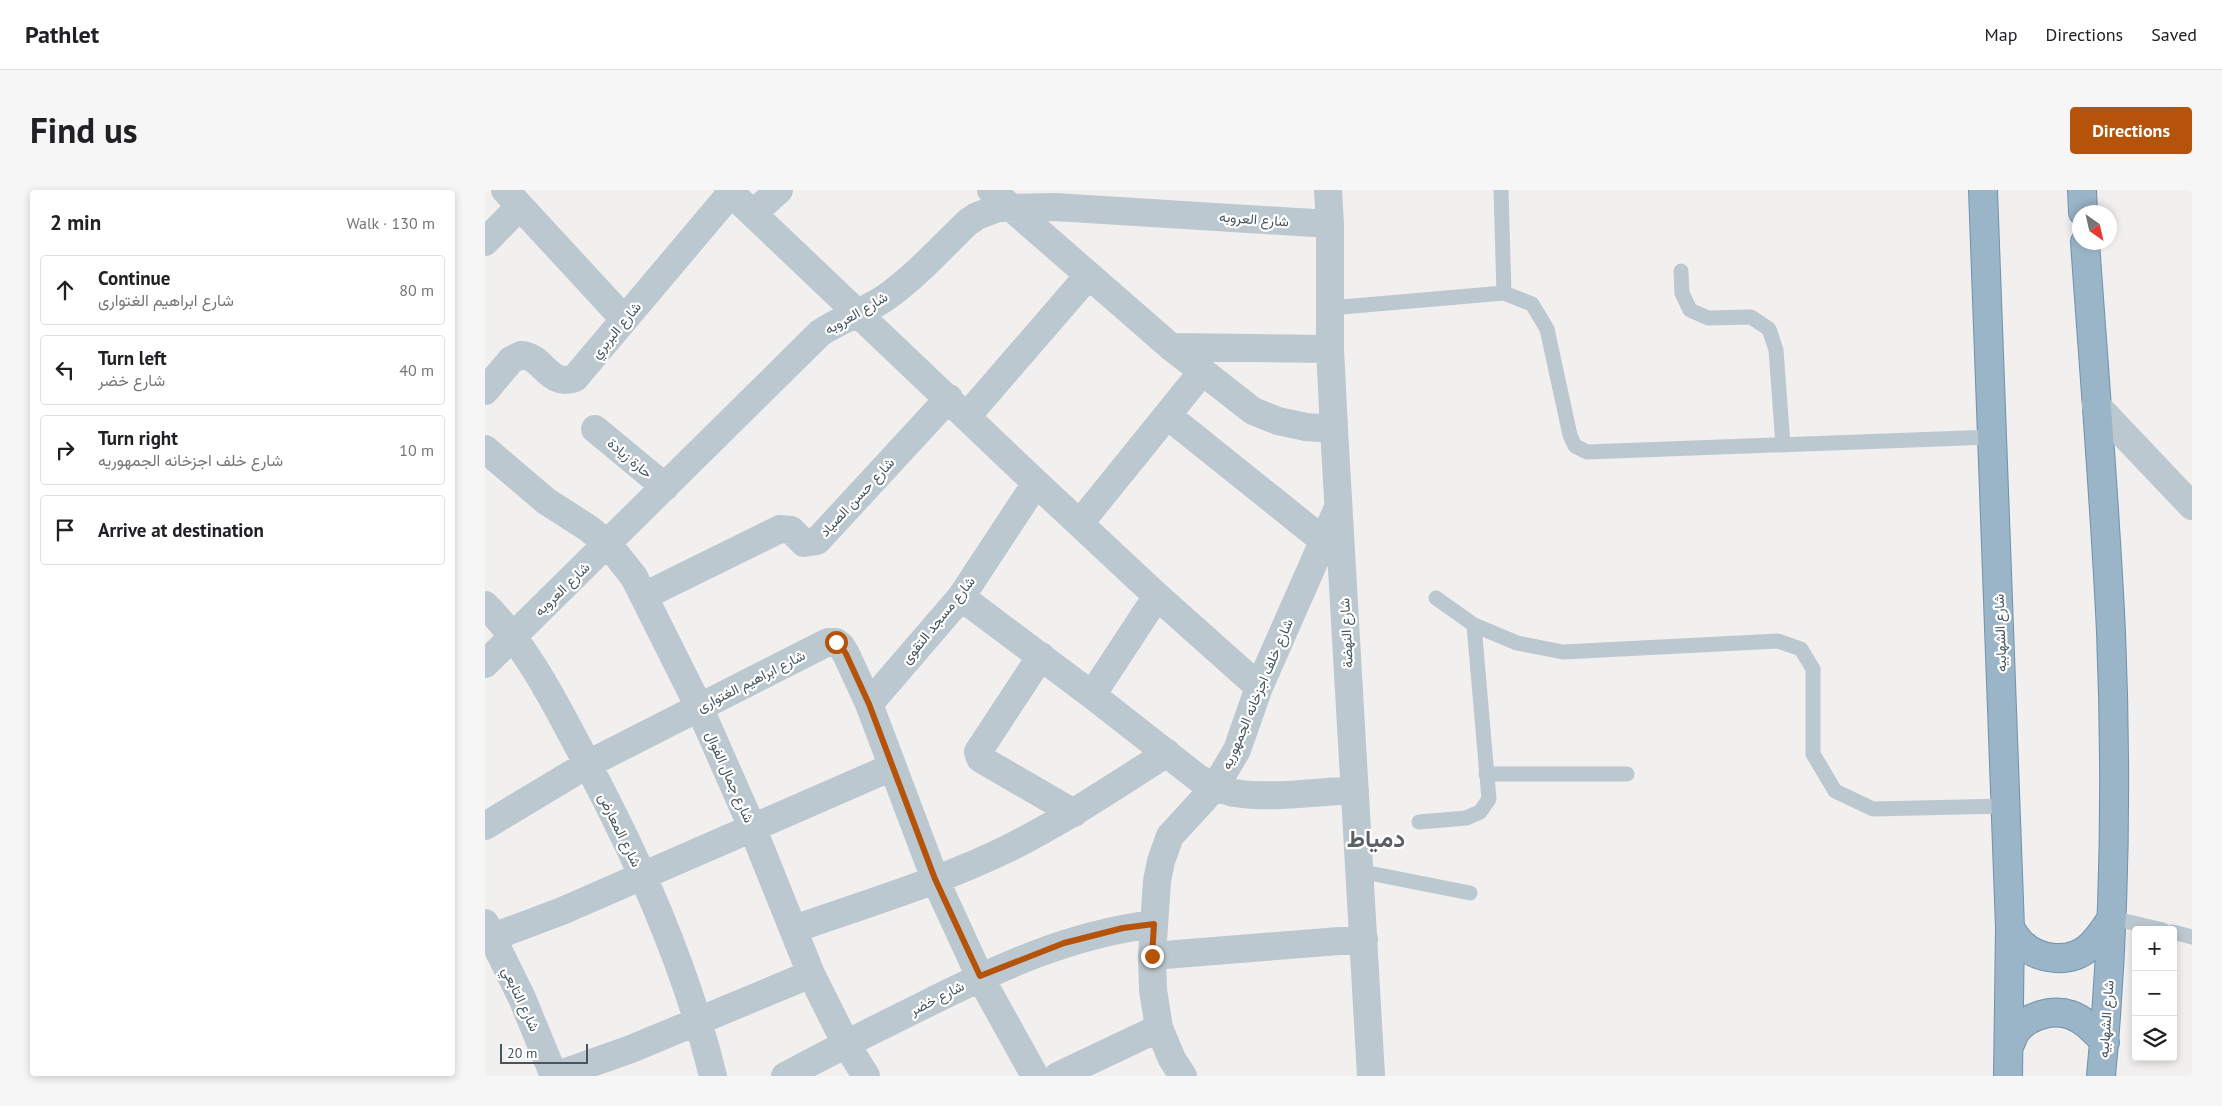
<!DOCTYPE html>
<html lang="en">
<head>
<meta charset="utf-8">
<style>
  body { margin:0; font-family:"PT Sans",Vazirmatn,sans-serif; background:#f6f6f6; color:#202124 }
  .controls { position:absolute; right:15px; bottom:15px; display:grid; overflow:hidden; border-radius:5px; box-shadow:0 2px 8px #0003 }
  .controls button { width:45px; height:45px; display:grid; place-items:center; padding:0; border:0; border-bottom:1px solid #e0e0e0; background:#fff; color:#202124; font:25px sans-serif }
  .compass { position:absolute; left:1587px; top:15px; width:45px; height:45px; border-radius:50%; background:#fff; box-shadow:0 2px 8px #0003; rotate:146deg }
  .scale { position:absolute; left:15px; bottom:12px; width:88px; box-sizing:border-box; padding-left:5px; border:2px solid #46555d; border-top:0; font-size:14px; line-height:18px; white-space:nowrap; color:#46555d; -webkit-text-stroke:4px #fff; paint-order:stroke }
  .stop { position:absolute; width:15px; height:15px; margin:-11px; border:4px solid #b45309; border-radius:50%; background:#fff }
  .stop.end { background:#b45309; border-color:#fff; box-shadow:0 1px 5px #0008 }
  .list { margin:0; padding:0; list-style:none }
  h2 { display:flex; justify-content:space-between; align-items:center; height:65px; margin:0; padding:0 20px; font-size:21px }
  h2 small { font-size:16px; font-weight:400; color:#757577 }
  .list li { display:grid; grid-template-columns:32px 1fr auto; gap:15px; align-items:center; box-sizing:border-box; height:70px; margin:0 10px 10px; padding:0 10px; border:1px solid #e0e0e0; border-radius:5px }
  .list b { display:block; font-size:19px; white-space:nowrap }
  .list p { margin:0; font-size:16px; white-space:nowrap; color:#757577 }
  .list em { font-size:16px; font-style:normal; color:#757577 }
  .icon { flex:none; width:28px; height:28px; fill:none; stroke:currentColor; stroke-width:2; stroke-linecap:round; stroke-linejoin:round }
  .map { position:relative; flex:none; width:1707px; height:886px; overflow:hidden; border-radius:5px }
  header { display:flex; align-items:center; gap:30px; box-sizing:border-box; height:70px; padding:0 25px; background:#fff; border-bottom:1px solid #e0e0e0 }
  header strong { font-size:24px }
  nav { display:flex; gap:28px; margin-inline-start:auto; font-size:18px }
  .intro { display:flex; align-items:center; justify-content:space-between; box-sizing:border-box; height:120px; padding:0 30px }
  h1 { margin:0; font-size:35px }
  .button { padding:12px 22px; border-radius:5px; background:#b45309; color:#fff; font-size:18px; font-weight:700 }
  main { display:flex; gap:30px; padding:0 30px }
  aside { flex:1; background:#fff; border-radius:5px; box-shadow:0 2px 8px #0003 }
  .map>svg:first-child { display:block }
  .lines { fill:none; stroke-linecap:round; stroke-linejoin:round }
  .trunk-casing { stroke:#7092ac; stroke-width:30 }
  .service { stroke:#bcc8cf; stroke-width:15 }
  .minor { stroke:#bcc8cf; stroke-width:28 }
  .trunk { stroke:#9ab4c8; stroke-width:28 }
  .route { stroke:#b45309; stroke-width:6 }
  .labels { text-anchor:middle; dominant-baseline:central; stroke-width:4.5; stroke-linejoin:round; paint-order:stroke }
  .street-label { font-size:14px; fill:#46555d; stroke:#fff }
  .town-label { font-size:24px; font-weight:bold; fill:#5b6064; stroke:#fff }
</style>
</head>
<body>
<header>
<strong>Pathlet</strong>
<nav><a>Map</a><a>Directions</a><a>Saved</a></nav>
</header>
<div class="intro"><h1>Find us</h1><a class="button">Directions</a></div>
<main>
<aside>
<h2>2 min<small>Walk · 130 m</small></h2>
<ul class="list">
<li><svg class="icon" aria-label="ahead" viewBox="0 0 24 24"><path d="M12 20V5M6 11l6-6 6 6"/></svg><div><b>Continue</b><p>شارع ابراهيم الغتوارى</p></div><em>80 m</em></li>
<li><svg class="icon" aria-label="left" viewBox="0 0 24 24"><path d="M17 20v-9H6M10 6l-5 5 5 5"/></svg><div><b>Turn left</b><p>شارع خضر</p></div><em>40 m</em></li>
<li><svg class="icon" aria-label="right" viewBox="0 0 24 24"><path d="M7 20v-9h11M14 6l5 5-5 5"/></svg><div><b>Turn right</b><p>شارع خلف اجزخانه الجمهوريه</p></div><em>10 m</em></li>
<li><svg class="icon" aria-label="arrive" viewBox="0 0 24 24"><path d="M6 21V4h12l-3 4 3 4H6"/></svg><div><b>Arrive at destination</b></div></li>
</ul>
</aside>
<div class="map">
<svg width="1707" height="886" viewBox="0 0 1707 886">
  <rect width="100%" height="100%" fill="#f2efef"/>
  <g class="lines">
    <g class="trunk-casing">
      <path id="trunk" d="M1498,0L1525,738L1523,886
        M1597,0L1598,22
        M1600,52C1609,182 1620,312 1626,442C1632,590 1630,738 1616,886
        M1525,738C1528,743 1532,749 1536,753C1553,770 1584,774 1603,758C1613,750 1620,738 1627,728
        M1524,856C1527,851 1529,843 1533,839C1545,825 1569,819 1586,825C1600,830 1610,842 1620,852"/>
    </g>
    <path class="service" d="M1016,0L1019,103
      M1196,81L1197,103L1205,120L1223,128L1266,127L1284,139L1291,160L1298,255
      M845,118L1019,103L1047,114L1062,139L1085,245L1090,256L1102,262L1507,247
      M951,408L989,435L1032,453L1078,462L1293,451L1316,459L1328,479V564L1350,601L1388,619L1521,616
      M1001,584H1142
      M934,632L981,628L995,622L1004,609L989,435
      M874,681L985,703
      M1627,728L1678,740
      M1688,742L1707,747"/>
    <path class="minor" d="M20,0L139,129
      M243,0L551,293L672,406L774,497
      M506,0L686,157L768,221L793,231L821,237L849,239
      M843,0L845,34V159L849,239L886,886
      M268,24L294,0
      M0,52L35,16
      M686,157L845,159
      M0,201L26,170L36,165C59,166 63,198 90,188L246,3
      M1611,215L1707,316
      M482,226L603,86
      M683,226L839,351
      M110,239L180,297
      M0,259L61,311L103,338L123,354L149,387L214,517L267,637L326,784L361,854L381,886
      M595,333L717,182
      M159,406L295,339L306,340L319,353L332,351L464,208
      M476,407L607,505L713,588C724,594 736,600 749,603C788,609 830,602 870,600
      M0,415C42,457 68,509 95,560C151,664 200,772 228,886
      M556,466L493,562L495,568L501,572L589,623
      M0,474L335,143C356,129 379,122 400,108C430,87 456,58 483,32L492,26L513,18L570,17L845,34
      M607,505L672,406
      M384,514L476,407L551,293
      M0,636L103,574L343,452H351L356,456L361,464L384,514L450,689L495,787L550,886
      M0,733L37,808L69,886
      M309,739C380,714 454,692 522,659C578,631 629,597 682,563
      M0,750L77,721L407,577
      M667,766L879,749
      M70,886L146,859L326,784
      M300,886C345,862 390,839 435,817C513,778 582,745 669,734
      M573,886L674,838
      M698,886L687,869L674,838L668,800L667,766L672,691L676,671L685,646L730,597L752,560L774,497L852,320"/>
    <use href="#trunk" class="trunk"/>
  </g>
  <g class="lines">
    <path class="route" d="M351,452L356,456L361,464L384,514L450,689L495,786L579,753L638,738L669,734L667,766"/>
  </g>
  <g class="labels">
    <g class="street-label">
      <text transform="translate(769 29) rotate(4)">شارع العروبه</text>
      <text transform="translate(371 123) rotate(-30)">شارع العروبه</text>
      <text transform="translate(131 140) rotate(-50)">شارع البربري</text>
      <text transform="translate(145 268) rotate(40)">حارة زيادة</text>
      <text transform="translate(372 307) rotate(-47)">شارع حسن الصياد</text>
      <text transform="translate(77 399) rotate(-44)">شارع العروبه</text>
      <text transform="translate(453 430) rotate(-51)">شارع مسجد التقوى</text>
      <text transform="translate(861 443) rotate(-93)">شارع النهضة</text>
      <text transform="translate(1515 443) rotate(-92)">شارع الشهابيه</text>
      <text transform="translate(266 491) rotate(-27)">شارع ابراهيم الغتوارى</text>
      <text transform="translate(772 504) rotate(-67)">شارع خلف اجزخانه الجمهوريه</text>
      <text transform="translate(245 587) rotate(66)">شارع جمال الفوال</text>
      <text transform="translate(135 640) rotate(64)">شارع المعارض</text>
      <text transform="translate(452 808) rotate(-27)">شارع خضر</text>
      <text transform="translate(36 809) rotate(65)">شارع التابعي</text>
      <text transform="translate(1621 829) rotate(-86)">شارع الشهابيه</text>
    </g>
    <g class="town-label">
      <text x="891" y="648">دمياط</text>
    </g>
  </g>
</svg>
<div class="controls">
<button>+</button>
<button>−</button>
<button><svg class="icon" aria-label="layers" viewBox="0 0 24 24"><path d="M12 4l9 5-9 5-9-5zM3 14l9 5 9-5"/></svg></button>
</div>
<svg class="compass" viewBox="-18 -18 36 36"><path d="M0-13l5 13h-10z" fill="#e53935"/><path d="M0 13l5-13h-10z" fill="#757577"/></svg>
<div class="scale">20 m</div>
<div class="stop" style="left:351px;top:452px"></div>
<div class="stop end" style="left:667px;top:766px"></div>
</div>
</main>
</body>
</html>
